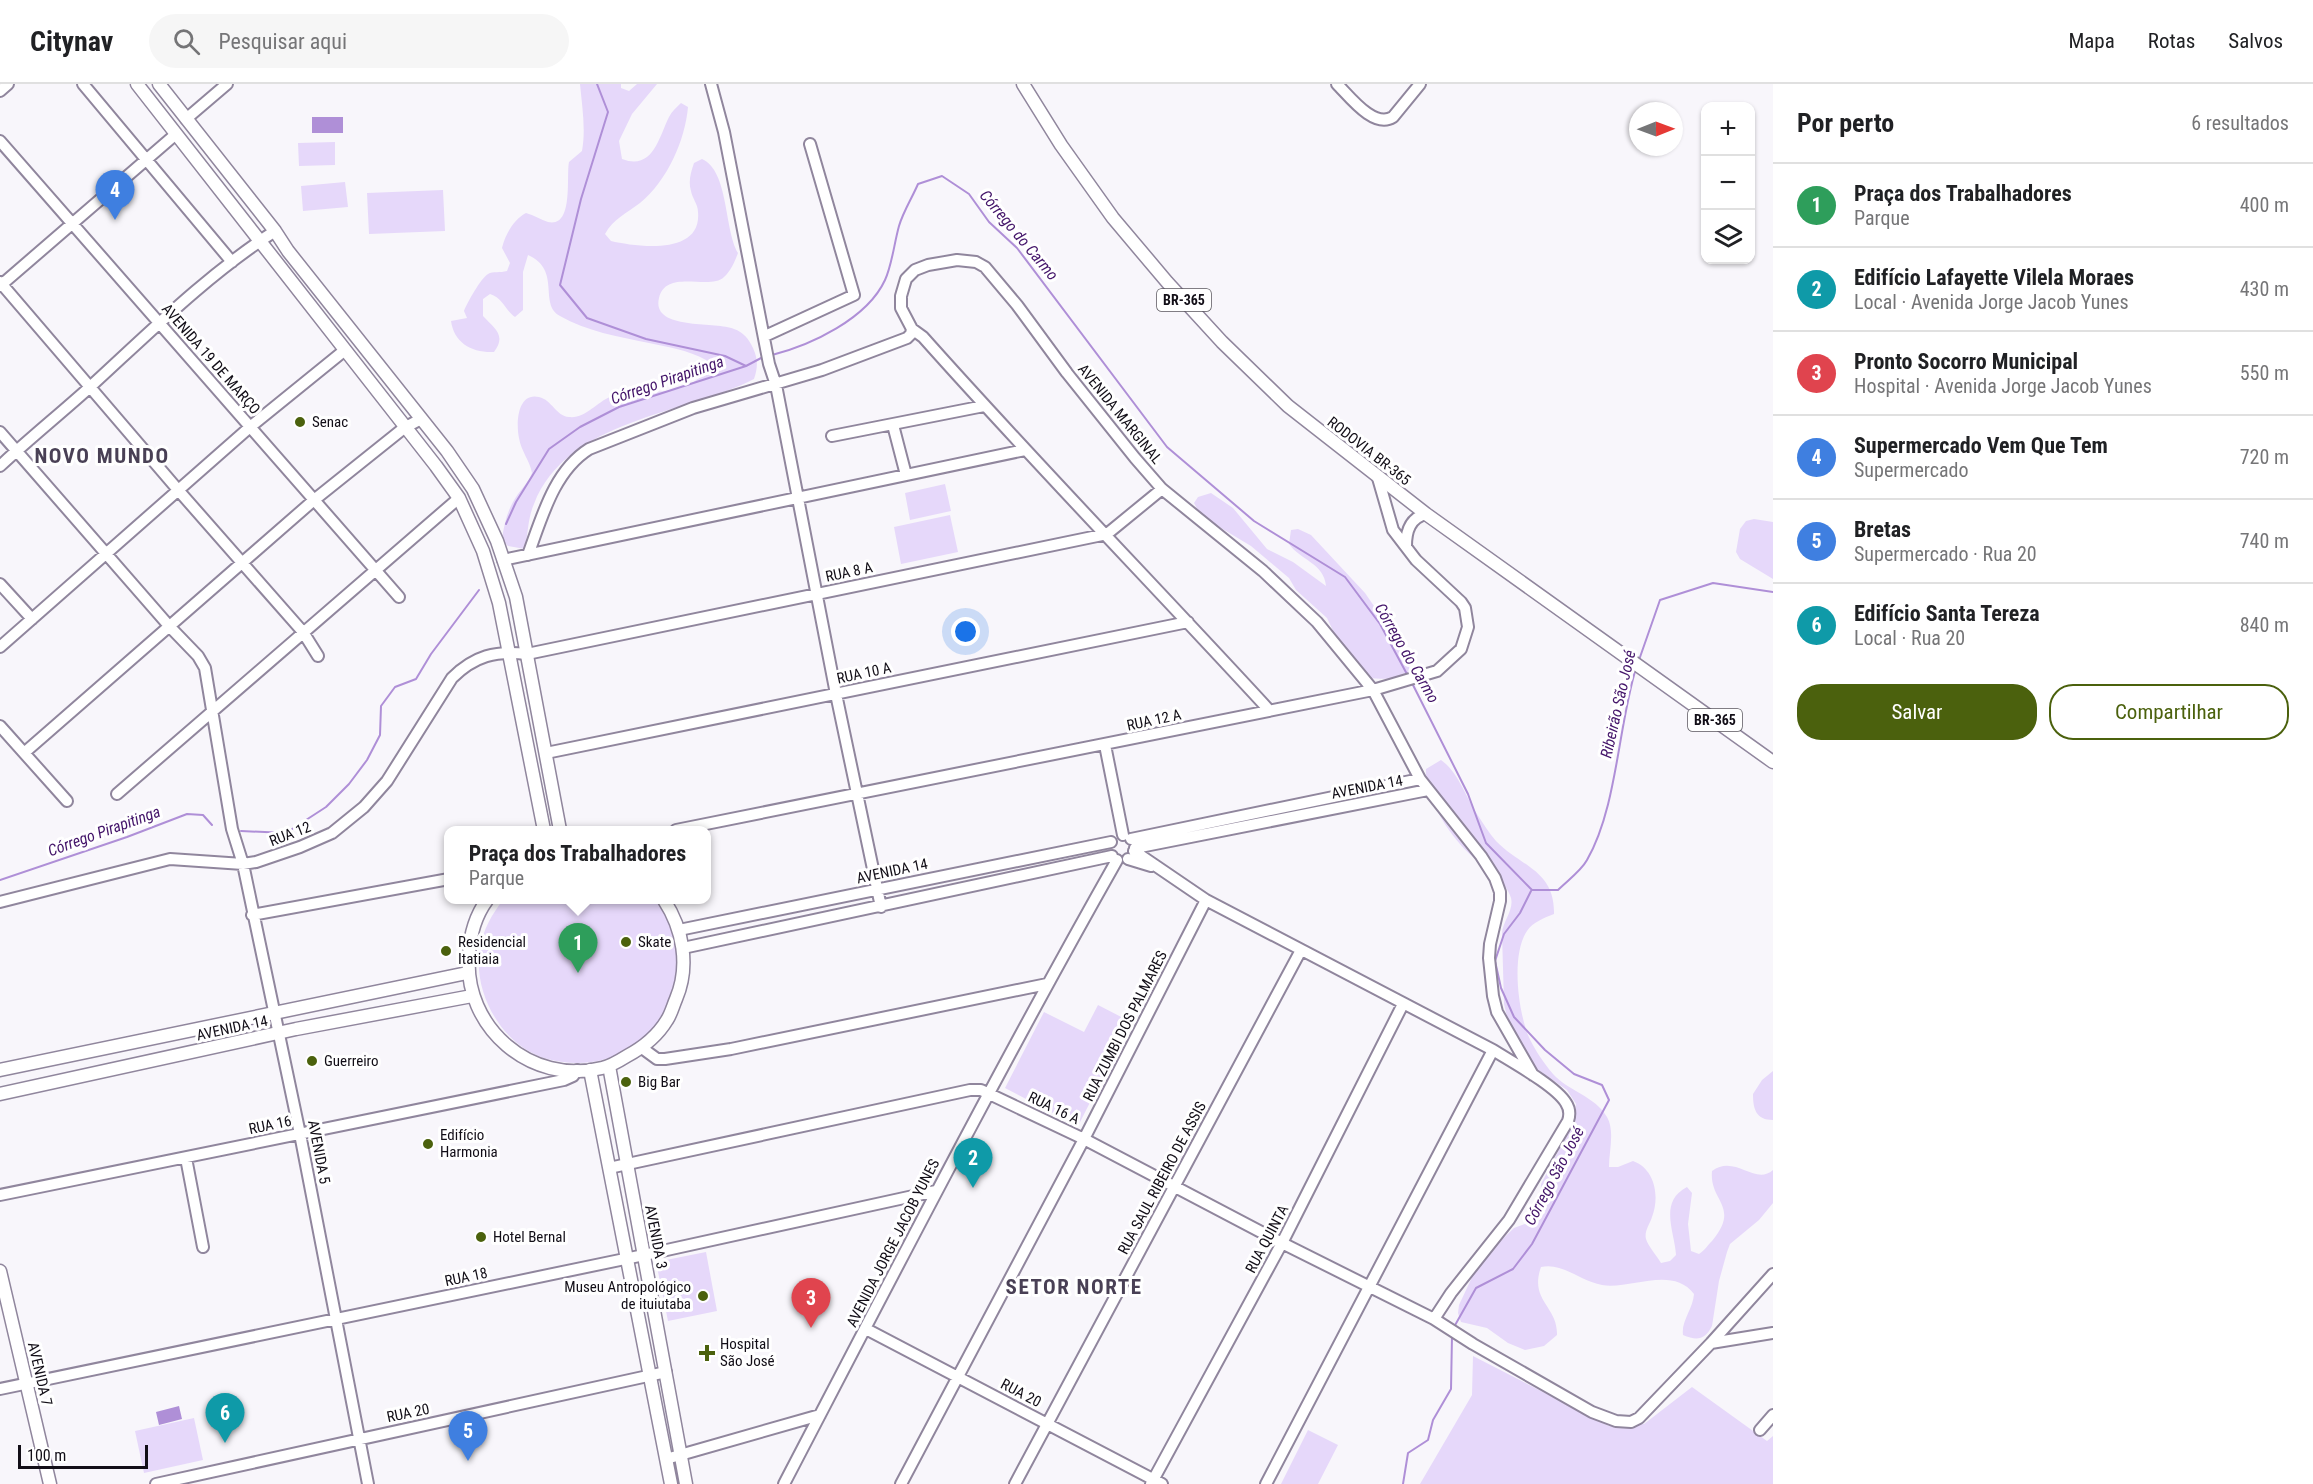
<!DOCTYPE html>
<html lang="pt">
<head>
<meta charset="utf-8">
<style>
  body { margin:0; font-family:"Roboto Condensed",sans-serif; background:#f6f6f6; color:#202124 }
  .controls { position:absolute; right:18px; top:18px; display:grid; overflow:hidden; border-radius:12px; box-shadow:0 2px 4px #0004 }
  .controls button { width:54px; height:54px; display:grid; place-items:center; padding:0; border:0; border-bottom:2px solid #e0e0e0; background:#fff; color:#202124; font:30px sans-serif }
  .compass { position:absolute; left:1629px; top:18px; width:54px; height:54px; border-radius:50%; background:#fff; box-shadow:0 2px 4px #0004; rotate:89deg }
  .scale { position:absolute; left:18px; bottom:15px; width:130px; box-sizing:border-box; padding-left:6px; border:3px solid #120e17; border-top:0; font-size:16px; line-height:21px; white-space:nowrap; color:#120e17; -webkit-text-stroke:4px #fff; paint-order:stroke }
  .you { position:absolute; left:966px; top:548px; width:21px; height:21px; margin:-15px; border:4px solid #fff; border-radius:50%; background:#1a73e8; box-shadow:0 0 0 9px #1a73e833 }
  .badge { display:grid; place-items:center; width:39px; height:39px; border-radius:50%; background:#4b610d; color:#fff; font-size:20px; font-weight:700 }
  .pin { position:absolute; translate:-50% -50px; filter:drop-shadow(0 2px 3px #0008) }
  .pin::after { content:''; position:absolute; top:32px; width:21px; height:18px; background:inherit; clip-path:polygon(0 0,100% 0,50% 100%) }
  .popup { position:absolute; left:444px; top:742px; width:267px; height:78px; box-sizing:border-box; display:grid; place-content:center; border-radius:12px; background:#fff; filter:drop-shadow(0 2px 4px #0005); font-size:20px; white-space:nowrap; color:#757577 }
  .popup b { font-size:22px; color:#202124 }
  .popup::after { content:''; position:absolute; left:50%; top:100%; margin-left:-12px; border:12px solid transparent; border-top-color:#fff }
  .list { margin:0; padding:0; list-style:none }
  h2 { display:flex; justify-content:space-between; align-items:center; height:78px; margin:0; padding:0 24px; font-size:26px }
  h2 small { font-size:20px; font-weight:400; color:#757577 }
  .list li { display:grid; grid-template-columns:39px 1fr auto; gap:18px; align-items:center; box-sizing:border-box; height:84px; padding:0 24px; border-top:2px solid #e0e0e0 }
  .list b { display:block; font-size:22px; white-space:nowrap }
  .list p { margin:0; font-size:20px; white-space:nowrap; color:#757577 }
  .list em { font-size:20px; font-style:normal; color:#757577 }
  .actions { display:flex; gap:12px; padding:18px 24px }
  .actions a { flex:1; padding:14px 0; border:2px solid #4b610d; border-radius:24px; text-align:center; font-size:21px; color:#4b610d }
  .actions .main { background:#4b610d; color:#fff }
  .icon { flex:none; width:33px; height:33px; fill:none; stroke:currentColor; stroke-width:2; stroke-linecap:round; stroke-linejoin:round }
  .map { position:relative; flex:none; width:1773px; height:1400px; overflow:hidden }
  header { display:flex; align-items:center; gap:36px; box-sizing:border-box; height:84px; padding:0 30px; background:#fff; border-bottom:2px solid #e0e0e0 }
  header strong { font-size:28px }
  nav { display:flex; gap:33px; margin-inline-start:auto; font-size:21px }
  .search { width:420px; height:54px; background:#f6f6f6; display:flex; align-items:center; gap:15px; box-sizing:border-box; padding:0 21px; border-radius:33px; color:#757577; font-size:22px }
  main { display:flex }
  aside { flex:1; background:#fff }
  .map>svg:first-child { display:block }
  .green { fill:#e6d8fa }
  .water { fill:#af8fd7 }
  .lines { fill:none; stroke-linecap:round; stroke-linejoin:round }
  .stream { stroke:#af8fd7; stroke-width:2 }
  .minor-casing { stroke:#90869d; stroke-width:14 }
  .major-casing { stroke:#90869d; stroke-width:15 }
  .minor { stroke:#fff; stroke-width:10 }
  .major { stroke:#fff; stroke-width:12 }
  .poi-dot { fill:#4b610d; stroke:#fff; stroke-width:2 }
  .labels { text-anchor:middle; dominant-baseline:central; stroke-width:6; stroke-linejoin:round; paint-order:stroke }
  .shield { fill:#fff; stroke:#59565d; stroke-width:1.5 }
  .shield-label { font-size:14px; font-weight:bold; fill:#120e17 }
  .street-label { font-size:15px; fill:#120e17; stroke:#fff }
  .poi-label { font-size:15px; fill:#120e17; stroke:#fff; text-anchor:start }
  .water-label { font-size:16px; font-style:italic; fill:#44156a; stroke:#fff }
  .district-label { font-size:21px; font-weight:bold; letter-spacing:1.5px; fill:#494055; stroke:#fff }
</style>
</head>
<body>
<header>
<strong>Citynav</strong>
<div class="search"><svg class="icon" aria-label="search" viewBox="0 0 24 24"><circle cx="10" cy="10" r="6"/><path d="M15 15l6 6"/></svg>Pesquisar aqui</div>
<nav><a>Mapa</a><a>Rotas</a><a>Salvos</a></nav>
</header>
<main>
<div class="map">
<svg width="1773" height="1400" viewBox="0 0 1773 1400">
  <rect width="100%" height="100%" fill="#f8f6fb"/>
  <path class="green" d="M580,0H621V4L629,7L637,0H657L632,30L619,57L622,75C653,87 659,53 669,33C672,27 677,23 681,19L688,23C685,57 667,97 640,119C627,129 613,135 605,150L611,157C637,163 702,172 698,128C698,120 692,114 691,107C688,97 691,88 694,79L702,75C729,87 724,145 738,169C735,177 731,187 724,193C710,207 666,184 659,214C651,247 716,237 734,245C743,248 749,255 753,264C758,275 758,283 754,295C684,331 567,335 534,420C528,433 528,450 525,465L508,462L502,456C504,439 508,424 518,410C524,402 529,397 532,389C530,377 521,367 519,354C516,340 517,308 539,313C552,316 556,332 569,333C585,335 597,318 610,313C645,299 677,322 709,284L706,276C688,266 668,263 649,259C619,253 586,247 560,232C538,220 562,186 528,171L523,188V226L515,233C505,226 503,214 490,210L483,215V232C494,244 507,251 494,268C472,269 454,259 451,237L467,234L464,227C467,219 481,194 488,190C493,187 500,189 507,187L510,179L502,164C505,151 514,135 526,129C534,131 541,136 548,138C574,144 566,93 569,78L582,67C586,45 582,22 580,0Z
    M335,58V81L299,82L298,59Z
    M345,98L348,123L303,127L301,102Z
    M443,106L445,147L369,150L367,109Z
    M945,400L951,427L910,436L905,409Z
    M1211,409L1233,424L1267,465L1293,478L1326,502C1324,479 1300,476 1289,460L1291,446L1298,445L1311,451L1365,509L1387,541L1411,587C1401,597 1382,595 1368,594L1344,570L1327,534L1296,506L1289,494L1251,462L1201,432L1194,419L1198,413Z
    M950,431L958,468L901,480L894,443Z
    M1754,435L1773,438V495L1740,475L1736,468L1740,445L1746,437Z
    M1441,676C1459,689 1465,712 1477,730C1483,739 1489,749 1496,757C1521,783 1555,786 1554,830C1544,834 1533,838 1527,847C1511,871 1518,925 1528,951C1534,965 1543,978 1553,990C1568,1007 1595,1012 1607,1033C1615,1047 1609,1067 1609,1083H1618L1633,1077C1655,1085 1660,1112 1652,1133C1650,1140 1644,1147 1646,1155C1648,1162 1657,1172 1661,1179L1670,1177L1676,1171C1675,1148 1658,1118 1687,1103L1692,1109L1688,1140L1691,1167L1699,1170C1705,1166 1707,1162 1712,1157C1741,1122 1709,1118 1712,1087C1735,1070 1755,1102 1773,1086V1119L1759,1136L1730,1160L1727,1168L1719,1197L1712,1242C1705,1256 1697,1257 1683,1251C1681,1237 1693,1225 1694,1210C1672,1181 1630,1206 1602,1201C1580,1197 1562,1178 1541,1183C1529,1217 1558,1222 1557,1251L1544,1262L1525,1266L1508,1259L1487,1244L1461,1238L1458,1229L1459,1221L1474,1189L1488,1169L1514,1144L1538,1135L1545,1129L1546,1121L1540,1115L1541,1100L1573,1039L1576,1020L1567,1006L1528,979L1508,937L1504,920L1502,849C1503,837 1514,826 1511,814C1506,797 1486,784 1473,773C1452,755 1424,715 1426,685Z
    M503,816H654C672,832 680,869 676,892C666,957 607,993 544,974C502,961 472,908 480,864C483,846 492,830 503,816Z
    M1098,921L1131,938L1078,1042L1005,1004L1044,928L1084,948Z
    M1773,987V1036C1756,1036 1753,1025 1753,1010L1762,996Z
    M706,1168L717,1227L668,1237L656,1178Z
    M1473,1272L1609,1342L1644,1340L1692,1303L1767,1357L1773,1352V1400H1420L1472,1311Z
    M194,1334L203,1376L144,1389L135,1347Z
    M1308,1346L1338,1361L1318,1400H1281Z"/>
  <path class="water" d="M312,33H343V49H312Z
    M179,1322L182,1335L159,1341L156,1328Z"/>
  <g class="lines">
    <path class="stream" d="M597,0L608,28L581,115L560,201L587,234L646,255L725,272L746,282
      M772,271C811,261 867,235 885,196C892,181 894,160 899,142C903,128 912,114 918,100L942,92L969,110L989,138L1017,164L1167,363L1254,437L1345,493L1380,540L1408,592
      M506,440L516,418L549,365L580,343L619,323L746,282L763,273
      M1639,576L1660,516L1713,499L1773,508
      M1412,599L1468,710L1486,759L1532,806
      M241,747L286,749L326,723L349,700L367,676L380,651L381,622L395,603L416,595L431,570L479,506
      M0,796L127,753L187,730L203,731L212,741
      M1532,806H1558C1567,797 1581,787 1587,776C1617,724 1618,643 1636,584
      M1454,1243L1476,1204L1513,1185L1532,1160L1609,1016L1602,1001L1574,990L1545,966L1514,933L1501,904L1495,877L1504,850L1520,829L1531,807
      M1403,1400L1408,1369L1428,1356L1433,1336L1451,1305L1452,1252"/>
    <g class="minor-casing">
      <path id="minor" d="M83,0L232,178
        M711,0L724,48L769,280L776,301L836,610L881,823
        M1337,0C1350,13 1374,45 1393,33L1420,0
        M0,7L8,0
        M186,35L227,0
        M0,57L399,513
        M0,198L179,407L303,548L318,572
        M0,202L176,50
        M912,245L923,253C1036,380 1154,501 1269,626
        M765,252L854,211L810,60
        M893,341L906,391
        M0,348L170,543L198,572L205,584L232,745L243,780L300,1050L368,1400
        M832,352L984,322
        M0,382C29,355 60,330 90,303C149,249 207,191 275,147
        M1406,462C1406,447 1410,434 1426,430
        M528,471C542,433 554,387 589,365L693,324L822,286L907,254L911,250L912,245L901,224V212L906,195L915,186L928,181L957,176L976,178L985,183L1017,221L1067,289L1135,374L1162,405L1263,487L1317,538L1373,606L1420,695L1481,772L1495,794L1500,808V817L1490,860L1489,874L1493,912L1497,928L1533,991
        M503,476L1025,366
        M0,500L32,535
        M0,563L250,343L345,266
        M0,642L67,717
        M1105,661L1123,751
        M24,669L314,416L404,344L421,335
        M546,669L1188,538
        M117,710L459,414
        M676,746L1373,606L1437,587L1461,565L1468,543L1465,524L1461,518L1416,476L1393,446L1378,394
        M1131,755L1420,695
        M1135,764L1428,706
        M1134,767L1206,816L1493,966C1512,978 1556,1002 1566,1019C1570,1025 1570,1031 1568,1037L1509,1136L1451,1209L1434,1235
        M1128,775L1151,782
        M0,818L170,775L243,780L256,778L300,763L332,749L364,723L387,697L452,594C474,572 496,566 527,570L1107,450L1162,405
        M252,831L449,795
        M679,846L1111,758
        M683,864L1112,772
        M642,964L657,975H665L731,965L1047,900
        M186,1074L203,1163
        M609,1084L970,1006H981L1084,1055L1282,1159L1434,1235L1473,1260L1592,1328L1616,1337L1631,1338L1639,1334L1711,1259L1773,1190
        M0,1111L564,996L573,992L577,986
        M866,1245L1162,1400
        M1711,1259L1773,1249
        M0,1305L644,1171L936,1107
        M1760,1346L1773,1331
        M666,1375L820,1331
        M156,1400L666,1288
        M784,1400C893,1191 1001,981 1117,776
        M901,1400L1084,1055L1206,816
        M1015,1400L1301,866
        M1151,1400L1282,1159L1403,920
        M1266,1400L1493,966"/>
    </g>
    <g class="major-casing">
      <path id="major" d="M137,0L436,382L459,414L483,467L499,519L544,746
        M159,0L275,147L288,167L447,367L473,405L497,457L516,513L560,746
        M1023,0L1061,61L1113,134L1167,198L1222,258L1288,322L1426,430L1773,678
        M487,816C476,831 470,851 469,871C463,943 531,1002 602,984C611,982 619,977 627,972C642,964 658,951 667,936C671,930 673,922 676,915C690,882 683,845 664,816
        M609,982L686,1400
        M0,986L467,889
        M590,986L671,1400
        M0,1010L296,945L472,912
        M0,1187L50,1400"/>
    </g>
    <use href="#minor" class="minor"/>
    <use href="#major" class="major"/>
  </g>
  <g class="poi-dot">
    <circle cx="300" cy="338" r="6"/>
    <circle cx="626" cy="858" r="6"/>
    <circle cx="446" cy="867" r="6"/>
    <circle cx="312" cy="977" r="6"/>
    <circle cx="626" cy="998" r="6"/>
    <circle cx="428" cy="1060" r="6"/>
    <circle cx="481" cy="1153" r="6"/>
    <circle cx="703" cy="1212" r="6"/>
    <path d="M704 1260h6v6h6v6h-6v6h-6v-6h-6v-6h6z"/>
  </g>
  <g class="labels">
    <g class="shield">
      <rect x="1157" y="205" width="54" height="22" rx="4.5"/>
      <rect x="1688" y="625" width="54" height="22" rx="4.5"/>
    </g>
    <g class="shield-label">
      <text x="1184" y="216">BR-365</text>
      <text x="1715" y="636">BR-365</text>
    </g>
    <g class="street-label">
      <text transform="translate(211 275) rotate(49)">AVENIDA 19 DE MARÇO</text>
      <text transform="translate(1120 330) rotate(51)">AVENIDA MARGINAL</text>
      <text transform="translate(1369 367) rotate(38)">RODOVIA BR-365</text>
      <text transform="translate(849 488) rotate(-12)">RUA 8 A</text>
      <text transform="translate(864 589) rotate(-12)">RUA 10 A</text>
      <text transform="translate(1154 636) rotate(-12)">RUA 12 A</text>
      <text transform="translate(1367 703) rotate(-11)">AVENIDA 14</text>
      <text transform="translate(290 750) rotate(-21)">RUA 12</text>
      <text transform="translate(892 787) rotate(-12)">AVENIDA 14</text>
      <text transform="translate(1125 942) rotate(-63)">RUA ZUMBI DOS PALMARES</text>
      <text transform="translate(232 944) rotate(-12)">AVENIDA 14</text>
      <text transform="translate(1054 1024) rotate(26)">RUA 16 A</text>
      <text transform="translate(270 1041) rotate(-12)">RUA 16</text>
      <text transform="translate(319 1068) rotate(79)">AVENIDA 5</text>
      <text transform="translate(1162 1094) rotate(-62)">RUA SAUL RIBEIRO DE ASSIS</text>
      <text transform="translate(656 1153) rotate(79)">AVENIDA 3</text>
      <text transform="translate(1267 1155) rotate(-62)">RUA QUINTA</text>
      <text transform="translate(893 1159) rotate(-63)">AVENIDA JORGE JACOB YUNES</text>
      <text transform="translate(466 1193) rotate(-12)">RUA 18</text>
      <text transform="translate(40 1290) rotate(77)">AVENIDA 7</text>
      <text transform="translate(1021 1309) rotate(28)">RUA 20</text>
      <text transform="translate(408 1329) rotate(-12)">RUA 20</text>
    </g>
    <g class="poi-label">
      <text x="312" y="338">Senac</text>
      <text x="458" y="858">Residencial<tspan x="458" dy="17">Itatiaia</tspan></text>
      <text x="638" y="858">Skate</text>
      <text x="324" y="977">Guerreiro</text>
      <text x="638" y="998">Big Bar</text>
      <text x="440" y="1051">Edifício<tspan x="440" dy="17">Harmonia</tspan></text>
      <text x="493" y="1153">Hotel Bernal</text>
      <text x="691" y="1203" text-anchor="end">Museu Antropológico<tspan x="691" dy="17">de ituiutaba</tspan></text>
      <text x="720" y="1260">Hospital<tspan x="720" dy="17">São José</tspan></text>
    </g>
    <g class="water-label">
      <text transform="translate(1019 151) rotate(50)">Córrego do Carmo</text>
      <text transform="translate(667 296) rotate(-19)">Córrego Pirapitinga</text>
      <text transform="translate(1407 569) rotate(60)">Córrego do Carmo</text>
      <text transform="translate(1618 620) rotate(-77)">Ribeirão São José</text>
      <text transform="translate(104 747) rotate(-20)">Córrego Pirapitinga</text>
      <text transform="translate(1554 1092) rotate(-62)">Córrego São José</text>
    </g>
    <g class="district-label">
      <text x="102" y="372">NOVO MUNDO</text>
      <text x="1074" y="1203">SETOR NORTE</text>
    </g>
  </g>
</svg>
<div class="controls">
<button>+</button>
<button>−</button>
<button><svg class="icon" aria-label="layers" viewBox="0 0 24 24"><path d="M12 4l9 5-9 5-9-5zM3 14l9 5 9-5"/></svg></button>
</div>
<svg class="compass" viewBox="-18 -18 36 36"><path d="M0-13l5 13h-10z" fill="#e53935"/><path d="M0 13l5-13h-10z" fill="#757577"/></svg>
<div class="scale">100 m</div>
<div class="you"></div>
<div class="pin badge" style="left:578px;top:889px;background:#2e9e5b">1</div>
<div class="popup"><b>Praça dos Trabalhadores</b>Parque</div>
<div class="pin badge" style="left:973px;top:1104px;background:#0f9aa8">2</div>
<div class="pin badge" style="left:811px;top:1244px;background:#e0444e">3</div>
<div class="pin badge" style="left:115px;top:136px;background:#3f7fe0">4</div>
<div class="pin badge" style="left:468px;top:1377px;background:#3f7fe0">5</div>
<div class="pin badge" style="left:225px;top:1359px;background:#0f9aa8">6</div>
</div>
<aside>
<h2>Por perto<small>6 resultados</small></h2>
<ul class="list">
<li><span class="badge" style="background:#2e9e5b">1</span><div><b>Praça dos Trabalhadores</b><p>Parque</p></div><em>400 m</em></li>
<li><span class="badge" style="background:#0f9aa8">2</span><div><b>Edifício Lafayette Vilela Moraes</b><p>Local · Avenida Jorge Jacob Yunes</p></div><em>430 m</em></li>
<li><span class="badge" style="background:#e0444e">3</span><div><b>Pronto Socorro Municipal</b><p>Hospital · Avenida Jorge Jacob Yunes</p></div><em>550 m</em></li>
<li><span class="badge" style="background:#3f7fe0">4</span><div><b>Supermercado Vem Que Tem</b><p>Supermercado</p></div><em>720 m</em></li>
<li><span class="badge" style="background:#3f7fe0">5</span><div><b>Bretas</b><p>Supermercado · Rua 20</p></div><em>740 m</em></li>
<li><span class="badge" style="background:#0f9aa8">6</span><div><b>Edifício Santa Tereza</b><p>Local · Rua 20</p></div><em>840 m</em></li>
</ul>
<div class="actions"><a class="main">Salvar</a><a>Compartilhar</a></div>
</aside>
</main>
</body>
</html>
